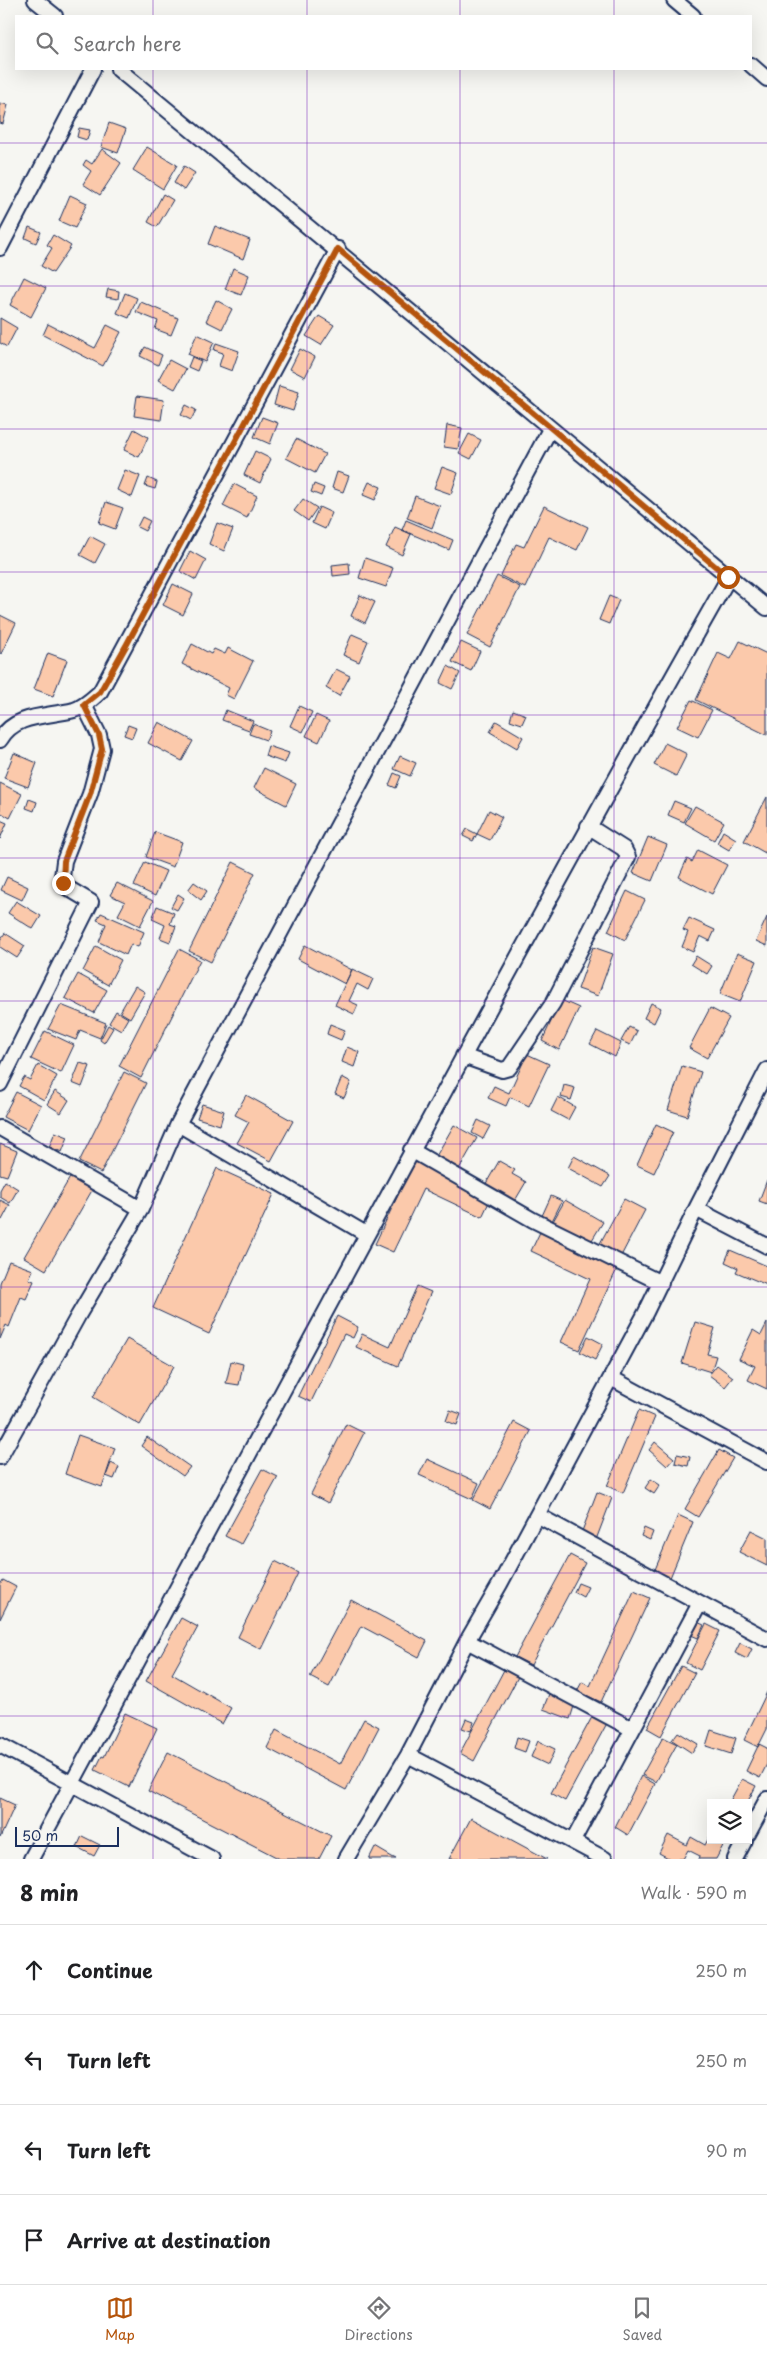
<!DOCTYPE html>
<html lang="en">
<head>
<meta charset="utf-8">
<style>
  body { margin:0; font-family:"Playpen Sans",sans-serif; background:#f2f2f2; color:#202124 }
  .controls { position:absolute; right:15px; bottom:15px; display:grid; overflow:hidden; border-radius:0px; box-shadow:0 5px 20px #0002 }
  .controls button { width:45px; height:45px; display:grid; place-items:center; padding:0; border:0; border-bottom:1px solid #e0e0e0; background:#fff; color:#202124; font:25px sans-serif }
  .scale { position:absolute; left:15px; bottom:12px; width:104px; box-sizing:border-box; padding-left:5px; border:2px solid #1b2f5e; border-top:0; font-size:14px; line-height:18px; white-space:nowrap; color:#1b2f5e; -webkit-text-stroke:4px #f6f6f2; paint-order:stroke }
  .stop { position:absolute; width:15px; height:15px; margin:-11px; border:4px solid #b45309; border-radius:50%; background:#fff }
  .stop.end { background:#b45309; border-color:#fff; box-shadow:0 1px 5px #0008 }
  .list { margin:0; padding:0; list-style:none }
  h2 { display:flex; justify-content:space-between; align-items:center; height:65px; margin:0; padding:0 20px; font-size:21px }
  h2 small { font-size:16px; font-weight:400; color:#757577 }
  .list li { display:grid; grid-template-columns:32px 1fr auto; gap:15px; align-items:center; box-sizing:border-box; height:90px; padding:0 20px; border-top:1px solid #e0e0e0 }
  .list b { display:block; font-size:19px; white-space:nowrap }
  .list em { font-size:16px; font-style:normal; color:#757577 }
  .icon { flex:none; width:28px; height:28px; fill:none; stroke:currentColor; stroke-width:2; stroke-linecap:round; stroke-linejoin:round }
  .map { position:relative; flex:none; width:767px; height:1859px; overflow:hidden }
  .search { position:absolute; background:#fff; box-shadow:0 5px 20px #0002; left:15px; right:15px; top:15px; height:55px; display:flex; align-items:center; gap:12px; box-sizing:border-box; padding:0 18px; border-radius:0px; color:#757577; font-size:19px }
  .sheet { height:425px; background:#fff }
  nav { display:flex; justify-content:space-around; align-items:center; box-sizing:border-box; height:70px; border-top:1px solid #e0e0e0; background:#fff; font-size:14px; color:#757577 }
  nav a { display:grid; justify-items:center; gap:2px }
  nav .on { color:#b45309 }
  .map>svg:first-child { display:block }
  .building { fill:#fbc9ab; stroke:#1b2f5e }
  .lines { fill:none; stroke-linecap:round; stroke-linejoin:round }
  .street-casing { stroke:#1b2f5e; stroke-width:18 }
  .street { stroke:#f6f6f2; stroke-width:14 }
  .route { stroke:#b45309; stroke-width:6 }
  .grid { fill:none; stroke:#7b2cbf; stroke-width:1; stroke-opacity:0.55 }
</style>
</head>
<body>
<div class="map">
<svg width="767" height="1859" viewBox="0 0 767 1859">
  <rect width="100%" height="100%" fill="#f6f6f2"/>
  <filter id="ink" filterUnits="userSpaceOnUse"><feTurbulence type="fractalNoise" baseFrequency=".02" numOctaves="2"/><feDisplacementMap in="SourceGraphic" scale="10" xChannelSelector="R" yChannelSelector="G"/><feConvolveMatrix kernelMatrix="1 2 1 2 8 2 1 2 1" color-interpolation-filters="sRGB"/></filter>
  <g filter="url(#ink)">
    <path class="building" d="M0,103L8,105L3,124L0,123Z
      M109,123L126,129L118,153L101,147Z
      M79,128L90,130L87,140L77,137Z
      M147,147L177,165L163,189L133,170Z
      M102,149L121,163L100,195L83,184L91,171L83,165L86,160L92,164Z
      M184,166L195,173L184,190L174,183Z
      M163,194L173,200L157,227L148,222Z
      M70,195L87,203L75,228L59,221Z
      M215,226L250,240L243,259L208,244Z
      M29,227L41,232L36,243L25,238Z
      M53,235L71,246L53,273L41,266L52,248L47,245Z
      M233,268L249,275L241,295L225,289Z
      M24,277L46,288L31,317L10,305Z
      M108,289L119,291L118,299L106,297Z
      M125,293L137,298L129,318L117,313Z
      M216,300L232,309L222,329L206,321Z
      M141,302L178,318L171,335L155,329L158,321L136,312Z
      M319,316L334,325L321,345L306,336Z
      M0,318L17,328L7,347L0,343Z
      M48,324L95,348L107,325L121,332L103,366L43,335Z
      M197,334L214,342L205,362L188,354Z
      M216,343L239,351L232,371L219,366L223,353L214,350Z
      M145,347L162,355L158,365L140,356Z
      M300,349L315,357L305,377L290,369Z
      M192,357L201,361L197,371L188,367Z
      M169,360L186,369L175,389L158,380Z
      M279,386L299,392L293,411L274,405Z
      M137,396L164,400L161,420L134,416Z
      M186,405L196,410L191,420L181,415Z
      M262,417L278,423L270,444L254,437Z
      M447,425L462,428L458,449L444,447Z
      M134,429L148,437L139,457L124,450Z
      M469,434L481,440L471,459L459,453Z
      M296,439L325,454L315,473L286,458Z
      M255,451L271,459L260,483L244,475Z
      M442,467L458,473L451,494L434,488Z
      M125,470L140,476L132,497L117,490Z
      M337,472L349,476L343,492L332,488Z
      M148,478L157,482L155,489L145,486Z
      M369,482L381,487L375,500L363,495Z
      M234,484L257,496L247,518L223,506Z
      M314,484L324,488L321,496L311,492Z
      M415,496L440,506L432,528L407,518Z
      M303,499L317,508L308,521L294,511Z
      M106,502L123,508L115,529L99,523Z
      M544,506L588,527L577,550L549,537L525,588L501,576L516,544L524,547Z
      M319,507L332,513L325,529L312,523Z
      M142,517L150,521L145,531L137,527Z
      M406,520L453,540L449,550L402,530Z
      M217,523L233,529L224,551L209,544Z
      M395,527L411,534L402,555L386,547Z
      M90,536L105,544L95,563L80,555Z
      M190,551L206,560L196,580L180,571Z
      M365,558L393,568L386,587L359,578Z
      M349,563L350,574L333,576L332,565Z
      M497,576L520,587L490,647L467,635Z
      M173,584L193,594L183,615L163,605Z
      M360,595L375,602L365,623L351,616Z
      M609,596L619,600L609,624L599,620Z
      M0,615L16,623L1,654L0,653Z
      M352,634L368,641L359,662L343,655Z
      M740,641L767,654V735L696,700L718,653L731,659Z
      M461,642L480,651L471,671L452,662Z
      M192,644L211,654L214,649L225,654L228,648L253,661L234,699L226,695L229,688L182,664Z
      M48,653L67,660L53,696L34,689Z
      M448,666L460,673L452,689L440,683Z
      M336,669L350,676L339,696L326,688Z
      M691,700L712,710L698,737L677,727Z
      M299,706L312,712L303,732L290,726Z
      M226,710L253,721L249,730L222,720Z
      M513,710L526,715L522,724L510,720Z
      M316,715L329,721L319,742L306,736Z
      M496,721L523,737L517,748L490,732Z
      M159,722L193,741L182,761L148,743Z
      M253,724L270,731L266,740L249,734Z
      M128,725L136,728L132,738L124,735Z
      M665,743L687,754L676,776L654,765Z
      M268,746L289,753L285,763L265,756Z
      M14,753L37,763L28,787L4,778Z
      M400,756L416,763L410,776L394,769Z
      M264,768L296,784L286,805L254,788Z
      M394,773L401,776L396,788L389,785Z
      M0,783L22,794L10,818L0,812Z
      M767,797V854L744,841Z
      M29,799L37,802L34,811L26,808Z
      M674,801L691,808L684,822L668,815Z
      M695,806L724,822L714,840L685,823Z
      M489,810L502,817L490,840L477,834Z
      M0,820L7,823L0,839Z
      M467,829L477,834L473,841L463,836Z
      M723,831L736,839L729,850L717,843Z
      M155,832L182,842L173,867L146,857Z
      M648,837L667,845L652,881L633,873Z
      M698,850L727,865L712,894L679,877L687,859L692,862Z
      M145,862L166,871L155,896L134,886Z
      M233,862L255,873L211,962L189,951Z
      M7,877L28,887L22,900L1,890Z
      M194,882L207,891L201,900L188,890Z
      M117,883L153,901L140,926L118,915L125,902L110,895Z
      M627,891L645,900L625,940L608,931Z
      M178,894L184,898L177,910L171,907Z
      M16,901L41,916L33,929L8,913Z
      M157,906L174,913L170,924L176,926L170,942L160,938L165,925L152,919Z
      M101,913L144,932L138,947L131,944L126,955L99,942L106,924L97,920Z
      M767,917V946L756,941Z
      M689,918L715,930L710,941L700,936L693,952L682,947L688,932L683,930Z
      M5,933L25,946L17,958L0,947V940Z
      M305,945L352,970L345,984L298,959Z
      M96,946L121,960L108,985L83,971Z
      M593,947L613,954L598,996L578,989Z
      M179,949L200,960L141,1078L119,1066Z
      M737,953L757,961L740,1002L720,994Z
      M696,956L712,966L707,974L691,964Z
      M352,969L373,979L368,990L357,984L349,1001L358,1005L354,1014L335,1005Z
      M78,974L107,990L94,1013L65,998Z
      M135,986L145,992L130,1018L120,1012Z
      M561,1000L579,1008L559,1050L542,1041Z
      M651,1003L661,1008L654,1023L644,1018Z
      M61,1005L106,1023L100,1038L80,1030L76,1040L48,1029Z
      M710,1008L729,1018L707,1058L689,1048Z
      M116,1011L128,1018L121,1030L109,1023Z
      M330,1024L345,1030L341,1040L327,1034Z
      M108,1025L113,1028L104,1043L100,1040Z
      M629,1027L637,1031L630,1045L621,1041Z
      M45,1031L74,1045L61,1073L31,1059Z
      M597,1031L621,1043L615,1057L590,1044Z
      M347,1047L359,1052L354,1067L342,1062Z
      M527,1054L549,1064L529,1106L510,1097L506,1106L488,1098L494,1086L509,1093Z
      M80,1063L90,1066L82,1087L72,1083Z
      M38,1065L57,1076L44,1100L19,1086L24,1077L30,1080Z
      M682,1066L701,1072L687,1116L668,1110Z
      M124,1072L146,1083L101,1173L79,1162Z
      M342,1077L351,1082L344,1098L335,1094Z
      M564,1085L575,1088L571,1100L561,1097Z
      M55,1091L69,1100L61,1113L47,1104Z
      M16,1092L41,1105L28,1130L3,1117Z
      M246,1095L293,1121L271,1161L237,1143L249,1122L235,1115Z
      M558,1097L575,1107L568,1120L551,1111Z
      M202,1104L224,1111L220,1125L197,1118Z
      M478,1120L490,1126L483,1139L472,1133Z
      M656,1124L673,1132L654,1173L637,1165Z
      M454,1125L477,1138L458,1171L435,1158Z
      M55,1132L68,1137L62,1152L49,1147Z
      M0,1144L17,1151L7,1176L0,1174Z
      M574,1156L610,1176L603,1187L568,1168Z
      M414,1161L491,1198L482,1217L423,1189L393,1252L375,1244Z
      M499,1161L515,1170L512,1174L526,1182L513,1204L505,1199L506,1196L501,1193L499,1196L484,1187Z
      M217,1168L274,1194L209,1334L153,1308Z
      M72,1174L94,1187L46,1270L24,1257Z
      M767,1180V1204L759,1201Z
      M5,1181L18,1189L10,1203L0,1197V1190Z
      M551,1196L562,1201L551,1223L541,1218Z
      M624,1199L645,1210L620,1258L598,1247Z
      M0,1200L10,1205L2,1220L0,1219Z
      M565,1200L603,1222L589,1245L552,1223Z
      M541,1230L618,1267L579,1350L561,1342L590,1279L531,1251Z
      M730,1250L767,1266V1285L736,1272L738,1268L725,1262Z
      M9,1261L33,1270L29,1279L34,1281L26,1299L21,1297L9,1327L6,1325L0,1339V1283Z
      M417,1286L431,1292L398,1366L356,1347L362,1334L390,1347Z
      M337,1316L358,1327L353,1338L344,1334L311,1402L298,1396Z
      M695,1322L715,1328L707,1354L716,1356L711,1372L682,1363Z
      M767,1323V1389L748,1380L755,1366L739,1359L753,1330L761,1335Z
      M588,1336L603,1344L595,1360L580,1352Z
      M127,1339L174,1366L140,1425L93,1397Z
      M231,1361L243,1364L239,1385L226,1383Z
      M717,1365L733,1377L725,1387L709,1375Z
      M450,1410L461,1414L457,1425L446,1421Z
      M639,1410L655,1417L623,1493L607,1486Z
      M514,1422L531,1431L490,1509L473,1500Z
      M346,1424L364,1433L328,1503L311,1494Z
      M78,1435L115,1448L102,1487L65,1474Z
      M147,1437L190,1467L183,1476L141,1446Z
      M655,1442L674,1458L667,1466L649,1450Z
      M719,1450L733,1458L698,1517L685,1509Z
      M677,1454L690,1457L688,1466L675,1463Z
      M427,1459L479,1483L472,1499L419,1475Z
      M111,1463L119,1467L114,1479L106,1476Z
      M262,1469L278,1477L241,1544L225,1536Z
      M651,1479L660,1485L654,1494L645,1488Z
      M597,1492L612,1498L594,1545L579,1539Z
      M678,1515L693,1522L667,1585L651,1579Z
      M644,1528L653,1532L650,1540L641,1536Z
      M751,1530L767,1538V1566L739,1552Z
      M570,1555L585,1563L531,1665L515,1657Z
      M275,1561L298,1573L261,1649L238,1637Z
      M3,1580L16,1587L0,1619V1585Z
      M578,1583L588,1587L583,1597L574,1592Z
      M634,1591L650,1598L601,1702L577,1691L582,1682L590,1686Z
      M351,1600L427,1641L419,1657L361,1626L329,1687L310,1677Z
      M181,1618L198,1627L172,1674L231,1708L222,1724L146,1681Z
      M697,1622L704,1625L698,1638L691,1635Z
      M706,1624L720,1631L700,1670L686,1663Z
      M740,1643L752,1649L747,1659L735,1653Z
      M506,1666L520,1673L474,1761L460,1753Z
      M681,1666L695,1673L661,1736L647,1728Z
      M767,1692V1729L758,1747L744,1740Z
      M549,1694L575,1703L570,1719L543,1709Z
      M598,1706L612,1714L565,1801L551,1793Z
      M125,1713L157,1728L129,1787L95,1770L102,1756L104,1757Z
      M364,1719L379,1727L346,1790L267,1748L276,1730L340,1764Z
      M466,1719L474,1722L471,1731L462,1728Z
      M711,1730L736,1738L731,1754L706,1746Z
      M678,1732L698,1744L692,1753L672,1740Z
      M517,1737L529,1741L525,1752L514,1748Z
      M663,1737L677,1744L656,1782L642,1775Z
      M538,1741L555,1749L548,1765L531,1757Z
      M759,1744L767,1748V1764L760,1778L746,1771Z
      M168,1752L331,1836L319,1859H280L148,1791Z
      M641,1776L655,1784L628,1835L615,1827Z
      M742,1779L756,1786L747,1803H729Z
      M0,1798L15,1805L0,1838Z
      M471,1818L547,1859H449Z
      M711,1834V1840H726L716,1859H699L700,1856L688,1850L683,1859H670L659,1853L668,1835L687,1845L691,1837L705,1845Z
      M82,1836L100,1845L94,1856L77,1847Z
      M375,1847L392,1857L396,1859H369Z"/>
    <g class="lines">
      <g class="street-casing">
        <path id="street" d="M35,0L55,16
          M674,0L693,16
          M751,65L767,79
          M118,69L767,608
          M0,248L93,69
          M0,740C15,713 48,717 74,710C84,707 92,699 100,692L338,249
          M463,1056L502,1070L509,1068L553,1003L628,857L624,849L588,826
          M0,1084L91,902L66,887L62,877L64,861L90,794L102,749L99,735L84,705
          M178,1124L366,1234
          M0,1128L141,1209
          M411,1150L533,1220L661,1283
          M696,1209L767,1246
          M611,1378L767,1462
          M0,1457L78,1316L141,1209L178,1124L550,429
          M537,1515L767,1639
          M467,1641L632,1729
          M0,1745L212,1859
          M408,1755L605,1859
          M748,1834L767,1799
          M573,1841L700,1603
          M31,1859C263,1431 489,1000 729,577
          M346,1859L408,1755L467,1641L500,1584L646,1312L696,1209L767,1070
          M735,1859L745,1840"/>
      </g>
      <use href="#street" class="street"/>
    </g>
  </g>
  <g class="lines" filter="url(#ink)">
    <path class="route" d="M63,883L64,861L90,794L102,749L99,735L84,705L100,692L127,644L338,249L728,577"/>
  </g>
  <path class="grid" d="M153,0V16M307,0V16M460,0V16M614,0V16M153,69V1859M307,69V1859M460,69V1859M614,69V1859M0,143H767M0,286H767M0,429H767M0,572H767M0,715H767M0,858H767M0,1001H767M0,1144H767M0,1287H767M0,1430H767M0,1573H767M0,1716H767"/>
</svg>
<div class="controls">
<button><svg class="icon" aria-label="layers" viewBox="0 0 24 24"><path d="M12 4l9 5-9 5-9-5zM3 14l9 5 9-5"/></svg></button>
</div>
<div class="scale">50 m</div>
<div class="stop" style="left:728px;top:577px"></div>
<div class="stop end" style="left:63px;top:883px"></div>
<div class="search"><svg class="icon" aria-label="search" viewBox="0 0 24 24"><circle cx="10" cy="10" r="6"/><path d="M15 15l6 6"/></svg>Search here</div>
</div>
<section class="sheet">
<h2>8 min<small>Walk · 590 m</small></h2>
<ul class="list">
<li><svg class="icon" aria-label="ahead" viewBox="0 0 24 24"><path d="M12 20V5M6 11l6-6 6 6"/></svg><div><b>Continue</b></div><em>250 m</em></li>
<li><svg class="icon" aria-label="left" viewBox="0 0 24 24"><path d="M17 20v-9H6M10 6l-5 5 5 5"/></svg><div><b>Turn left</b></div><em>250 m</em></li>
<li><svg class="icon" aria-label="left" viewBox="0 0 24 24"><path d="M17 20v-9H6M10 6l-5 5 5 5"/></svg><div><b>Turn left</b></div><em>90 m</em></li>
<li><svg class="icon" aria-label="arrive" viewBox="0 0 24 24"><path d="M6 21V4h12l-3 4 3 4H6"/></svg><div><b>Arrive at destination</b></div></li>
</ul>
</section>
<nav>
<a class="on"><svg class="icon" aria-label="map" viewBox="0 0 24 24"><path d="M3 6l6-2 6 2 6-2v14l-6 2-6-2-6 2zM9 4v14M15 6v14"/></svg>Map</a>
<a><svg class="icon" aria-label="directions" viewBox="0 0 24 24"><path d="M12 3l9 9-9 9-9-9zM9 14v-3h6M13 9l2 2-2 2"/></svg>Directions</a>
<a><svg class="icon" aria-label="saved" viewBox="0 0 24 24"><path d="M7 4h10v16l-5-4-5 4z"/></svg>Saved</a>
</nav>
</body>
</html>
